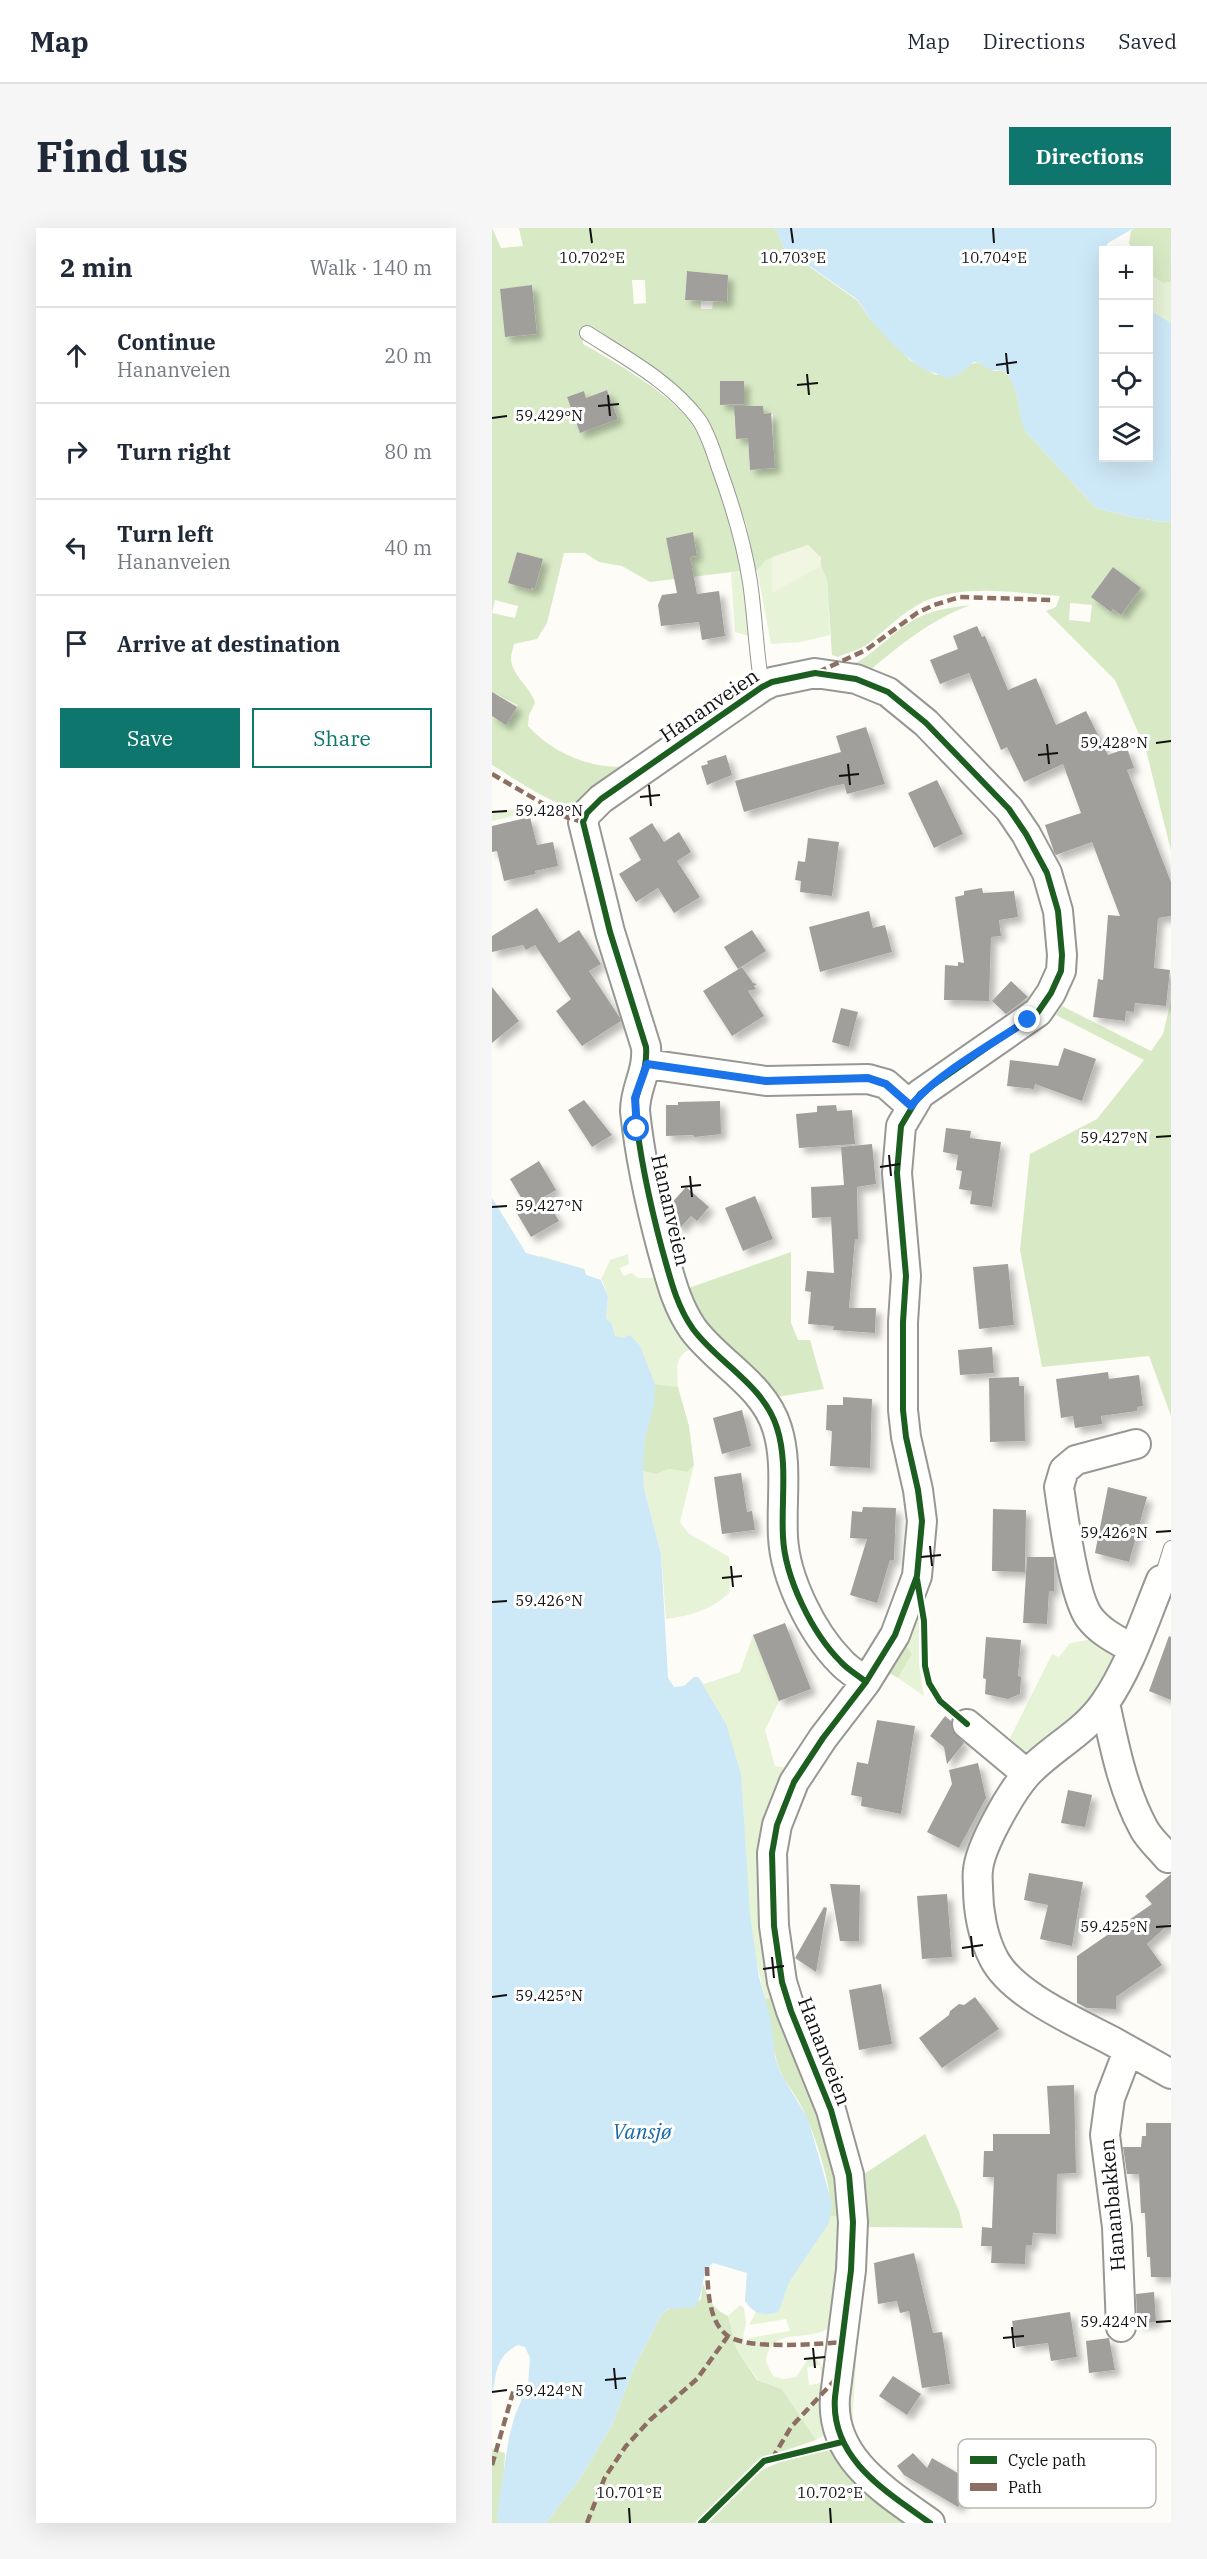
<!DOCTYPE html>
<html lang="en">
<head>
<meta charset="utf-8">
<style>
  body { margin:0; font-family:"IBM Plex Serif",serif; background:#f6f6f7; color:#1f2937 }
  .controls { position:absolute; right:18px; top:18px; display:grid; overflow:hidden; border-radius:0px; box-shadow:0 6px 24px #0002 }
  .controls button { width:54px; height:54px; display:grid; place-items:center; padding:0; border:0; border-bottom:2px solid #e0e1e3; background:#fff; color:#1f2937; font:30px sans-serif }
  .stop { position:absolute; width:18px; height:18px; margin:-14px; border:4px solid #1a73e8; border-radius:50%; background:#fff }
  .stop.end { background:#1a73e8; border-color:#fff; box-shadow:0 2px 6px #0008 }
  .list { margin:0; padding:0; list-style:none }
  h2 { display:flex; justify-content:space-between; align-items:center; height:78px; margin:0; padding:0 24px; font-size:26px }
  h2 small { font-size:20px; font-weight:400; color:#747a83 }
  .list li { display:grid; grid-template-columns:39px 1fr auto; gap:18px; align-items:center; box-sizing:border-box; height:96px; padding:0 24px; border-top:2px solid #e0e1e3 }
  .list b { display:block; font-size:22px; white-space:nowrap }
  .list p { margin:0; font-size:20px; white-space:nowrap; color:#747a83 }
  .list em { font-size:20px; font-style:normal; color:#747a83 }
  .actions { display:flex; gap:12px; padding:18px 24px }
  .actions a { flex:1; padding:14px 0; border:2px solid #0f766e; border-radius:0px; text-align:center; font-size:21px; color:#0f766e }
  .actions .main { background:#0f766e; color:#fff }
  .icon { flex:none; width:33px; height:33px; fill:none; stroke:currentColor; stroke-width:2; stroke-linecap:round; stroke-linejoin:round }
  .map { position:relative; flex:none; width:679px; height:2295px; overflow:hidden; border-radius:0px }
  header { display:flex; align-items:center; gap:36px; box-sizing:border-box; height:84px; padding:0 30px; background:#fff; border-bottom:2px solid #e0e1e3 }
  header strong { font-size:28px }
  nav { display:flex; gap:33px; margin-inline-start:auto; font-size:21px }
  .intro { display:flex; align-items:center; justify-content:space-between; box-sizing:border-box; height:144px; padding:0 36px }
  h1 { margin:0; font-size:42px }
  .button { padding:15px 27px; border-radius:0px; background:#0f766e; color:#fff; font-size:21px; font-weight:700 }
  main { display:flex; gap:36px; padding:0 36px }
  aside { flex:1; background:#fff; border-radius:0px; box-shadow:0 6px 24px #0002 }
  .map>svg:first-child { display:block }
  .green { fill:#e7f3d7; fill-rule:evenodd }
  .forest { fill:#d8eac5; fill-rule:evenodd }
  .pitch { fill:#f0f6e1 }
  .water { fill:#cde8f7 }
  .building { fill:#a19f9c; filter:url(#shadow) }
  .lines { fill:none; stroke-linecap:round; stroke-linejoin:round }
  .service-casing { stroke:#979795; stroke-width:16 }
  .minor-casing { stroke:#979795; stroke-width:32 }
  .service { stroke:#fffffe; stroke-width:14 }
  .minor { stroke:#fffffe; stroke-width:28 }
  .quiet { stroke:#8d6e63; stroke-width:4.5; stroke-dasharray:9 4.5; stroke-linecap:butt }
  .cycleway-casing { stroke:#fff; stroke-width:10 }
  .cycleway { stroke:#1b5e20; stroke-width:6 }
  .route { stroke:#1a73e8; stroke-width:8 }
  .ticks { fill:none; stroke:#111; stroke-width:2 }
  .labels { text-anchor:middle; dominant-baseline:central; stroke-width:6; stroke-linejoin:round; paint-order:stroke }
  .street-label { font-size:20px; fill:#111; stroke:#fff }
  .water-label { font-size:21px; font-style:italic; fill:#1768a6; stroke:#fff }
  .key { fill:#fff; stroke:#b8b8b8; stroke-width:1.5 }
  .key-label { font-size:16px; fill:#111 }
  .ticks-label { font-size:15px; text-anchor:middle; fill:#111; stroke:#fff; stroke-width:6; stroke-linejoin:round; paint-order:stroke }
</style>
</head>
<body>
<header>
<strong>Map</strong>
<nav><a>Map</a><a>Directions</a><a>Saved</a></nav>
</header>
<div class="intro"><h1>Find us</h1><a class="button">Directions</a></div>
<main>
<aside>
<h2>2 min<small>Walk · 140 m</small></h2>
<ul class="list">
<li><svg class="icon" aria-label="ahead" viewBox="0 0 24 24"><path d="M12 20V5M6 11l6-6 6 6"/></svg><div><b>Continue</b><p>Hananveien</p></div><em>20 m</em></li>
<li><svg class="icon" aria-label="right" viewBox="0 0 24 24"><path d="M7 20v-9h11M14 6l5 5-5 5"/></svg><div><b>Turn right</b></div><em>80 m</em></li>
<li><svg class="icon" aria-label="left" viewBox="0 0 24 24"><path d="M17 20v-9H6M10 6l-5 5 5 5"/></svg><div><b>Turn left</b><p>Hananveien</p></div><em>40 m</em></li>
<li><svg class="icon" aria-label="arrive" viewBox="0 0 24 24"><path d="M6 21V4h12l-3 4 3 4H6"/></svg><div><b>Arrive at destination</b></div></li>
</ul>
<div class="actions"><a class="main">Save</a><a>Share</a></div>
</aside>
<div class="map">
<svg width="679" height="2295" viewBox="0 0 679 2295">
  <defs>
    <filter id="shadow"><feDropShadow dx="5.5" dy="5.5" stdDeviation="3" flood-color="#0004"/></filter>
  </defs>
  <rect width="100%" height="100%" fill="#fdfcf7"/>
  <path class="green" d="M656,46L671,55L679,54V165L657,152Z
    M296,323L329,330V338L335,352L338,407L309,414L279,416L265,341L274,332Z
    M249,343L256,389V408L243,404L239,345Z
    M40,577L48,582L0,593V586Z
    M136,1026L137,1036L128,1040L131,1048L140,1045L146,1050H165L204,1117C182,1129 185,1136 186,1159L163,1156L123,1108L120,1096L114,1090L116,1069L110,1052L43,1033L49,1028L92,1041L94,1047L109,1052L118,1032Z
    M202,1237L188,1294L196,1305L237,1329L239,1348L237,1365C219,1382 198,1388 174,1391L169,1326L152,1259L151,1243L164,1246L177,1241L194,1244Z
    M423,1381L427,1388V1437L432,1468L406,1450L420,1426L411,1413Z
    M261,1407L287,1473L273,1502L283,1538L296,1540L267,1633L270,1701L283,1769L273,1771L202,1449H206L212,1456L248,1444Z
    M601,1411L618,1418L623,1428L610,1465L545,1526L532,1527L516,1514L560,1426L567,1429L578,1415Z
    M340,1975L351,1991L338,2099C317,2116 278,2096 274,2134L281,2148L291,2151L304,2149L316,2131H324C339,2143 335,2185 336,2205L324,2212L290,2161L266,2152L245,2122L236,2088L248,2077L252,2080L254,2095L251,2109L253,2116H256L257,2110L298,2103L294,2091L257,2097L264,2084L253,2073L255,2045ZM328,2137L330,2155L317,2157L315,2139Z
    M366,2101L360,2199L362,2216L397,2244L390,2248C338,2212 354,2160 362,2108Z"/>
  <path class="forest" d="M0,0L9,20L31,18L27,0H283L292,20L298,25L366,73L378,91L418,132L444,147L486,134L502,143L510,142C530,155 524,186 535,205L604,280L640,289L671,294L679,293V623L654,522L623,452L554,383L564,379L568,368C523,365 473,355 431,374C409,385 394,402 376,416C368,422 356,424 346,429L340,427L335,352L329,338V330L316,317L274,332L264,343L254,296L209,187L118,111L90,99L91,116C123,134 178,165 199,195C222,229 240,301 249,343L158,354L130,338L107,334L93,325H72L55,395L45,411L22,416C21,420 19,426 19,431C20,448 39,459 43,475L37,487L36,498C60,525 102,543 138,538C124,548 95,574 79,577C62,579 16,546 0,537V488L14,496L26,477L4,466L0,473V385L23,390L26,378L3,372L0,385ZM195,43L236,47L235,74H221L220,81H209V73L193,72ZM140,52H153L154,75L142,76ZM40,58L45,106L13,109L8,61ZM252,153V176L228,177V154ZM115,162L126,190L88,205L75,169L92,163L94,170ZM268,178H271L272,186H281L282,240L258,242L256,210H244L242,188ZM201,304L205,328L198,329L199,335L180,338L174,310ZM25,324L51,332L43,360L39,362L35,361V358L17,353ZM621,339L649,360L629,387L621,381L619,384L611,378ZM578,375L600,377L598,394L577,392Z
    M642,0H679V54L671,55L657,46L656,22H640L637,15L639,3Z
    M478,377C439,392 409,416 377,443L358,438C385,426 404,398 432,387C447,381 463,379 478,377Z
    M679,773V1188L657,1128L550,1139L528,1022L538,926L605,891L652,832L564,787L570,778L659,823L671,806Z
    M299,1024V1095L306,1112H318L332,1161L285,1169L215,1108L191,1062Z
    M163,1156L186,1159L197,1198L202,1237L195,1244L177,1241L164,1246L151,1243C148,1214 161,1185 163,1156Z
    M411,1413L420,1426L406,1450L397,1445V1440Z
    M283,1769L337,1909L351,1987L338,1988C343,1964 320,1896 307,1874C301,1863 293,1854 288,1843C279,1820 279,1794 273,1771Z
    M433,1906L467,1983L471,2000L377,1999L369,1948Z
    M211,2055C216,2071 221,2081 236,2088L245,2122L265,2152L290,2161L324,2212L277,2228L263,2235L203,2295H54L87,2252L120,2197L142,2139L170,2086C183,2074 194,2082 209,2071Z
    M340,2220L419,2295H215L268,2243L290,2233Z
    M0,2221L13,2225L11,2259L5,2288L7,2295H0Z"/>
  <path class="pitch" d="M316,317L329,330V338L280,365V329Z"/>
  <path class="water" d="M283,0H642L616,15L612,22V230H656L657,82L679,95V293L671,294L640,289L604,280L535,205L530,196L525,167L516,146L510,142H498L486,134H482L466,147L456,150L429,140L402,118L378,91L366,72L292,20Z
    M0,970L34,1025L92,1041L94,1047L109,1052L116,1069L114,1090L120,1096L123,1108L130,1110L138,1107L148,1118L163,1156L162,1176L153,1210L151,1238L152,1260L169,1326L176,1450L182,1459L192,1458L202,1449H206L234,1496L249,1546L258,1687L267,1749L278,1788L283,1829L288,1844L316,1891L340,1975L337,1995L297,2054L287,2083C273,2090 261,2085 253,2073L255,2045L221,2035C207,2044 214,2066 202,2079L176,2081L170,2086L142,2139L120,2197L87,2252L54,2295H7L5,2288L17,2209L23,2187L36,2157L38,2130L33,2119L26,2117C3,2129 5,2144 0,2168Z"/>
  <path class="building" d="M195,43L236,47L235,74L193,72Z
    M40,57L45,106L13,109L8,61Z
    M228,153H252V176L228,177Z
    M115,162L126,191L88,205L75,169L92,163L94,170Z
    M242,178H271L272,186L279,185L283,240L258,242L256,210L244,211Z
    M201,304L205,328L198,329L205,366L227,363L233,408L210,412L207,394L169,398L166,377L170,367L185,365L174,310Z
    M25,324L51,331L43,361L40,360L39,362L16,355Z
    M621,339L649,360L629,387L621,381L619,384L599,369Z
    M485,398L490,409L493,408L516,462L544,450L564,497L594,483L616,527L635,520L642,540L635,542L679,654V688L666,690L662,740L678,742L674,778L643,775L642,784L634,783L633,793L601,789L606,751L611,752L616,687L628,688L600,614L564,627L562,624L553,597L589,585L571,536L532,554L515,519L509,522L477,445L448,456L438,432L466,421L461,408Z
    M0,464L25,479L14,497L0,488Z
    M374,499L393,556L355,566L352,556L341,558L252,584L243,553L349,524L344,508Z
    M234,527L240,547L215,557L209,538L216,536L215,533Z
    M445,552L471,606L442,620L416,565Z
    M38,589L45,617L61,614L66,638L43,643L44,646L12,653L5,623L0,624V598Z
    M160,595L172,614L187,604L199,624L185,633L208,669L182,685L166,660L144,674L127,646L149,632L137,610Z
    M316,610L347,614L340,668L308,664L309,653L303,652L306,633L313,634Z
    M490,660L491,665L522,663L526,689L507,692L509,708L499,709L497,773L452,772L453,737L466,738V734L472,735L463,669L472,667V663Z
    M45,680L67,715L87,702L109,736L97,743L128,790L129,793L90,818L64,783L79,771L43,717L34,722L31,717L0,724V708Z
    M377,683L381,700L393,697L400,724L328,744L317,699Z
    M260,702L274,723L246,741L232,719Z
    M250,739L261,755L265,756L262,758L264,761L256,763L272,788L240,808L211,763Z
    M519,753L536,769L514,786L500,773Z
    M0,759L27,793L0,815Z
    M349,780L366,784L357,819L340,814Z
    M572,820L604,831L590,873L543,856L542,861L515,858L518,832L566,838Z
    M92,872L120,907L100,919L76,882Z
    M228,873L229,906L203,909L201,907L174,908V877H186V874Z
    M344,877L345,883L360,882L363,916L307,920L304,886L325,884V878Z
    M454,900L479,903L478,910L509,914L500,979L478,976L480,963L467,961L470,943L464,942L466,927L451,924Z
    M380,916L384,956L365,959L366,1011H363L357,1080H384L383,1105L341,1102L342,1098L316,1096L319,1064L313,1063L315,1043L342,1045L339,989L320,990L319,959L352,957L349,919Z
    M47,933L64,962L52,969L67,993L39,1009L23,982L33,976L18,951Z
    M194,959L217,979L205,993L199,988L188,1000L180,993L176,979Z
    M263,968L281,1011L251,1023L233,980Z
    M516,1036L522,1097L487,1101L481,1039Z
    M500,1119L502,1145L468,1147L466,1122Z
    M616,1144L617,1151L647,1147L651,1178L645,1179V1183L609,1188L610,1196L583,1200L581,1188L569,1190L564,1151Z
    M527,1149V1158H532L533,1213L498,1214L497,1150Z
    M351,1169L380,1171L378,1240L338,1238L340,1203L334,1202L335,1177H351Z
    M250,1182L259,1218L230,1226L221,1190Z
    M249,1245L255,1284L260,1283L263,1302L230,1306L222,1249Z
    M616,1259L655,1269L637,1334L603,1325Z
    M371,1279L404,1280L402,1332H398L385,1375L358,1367L375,1311L358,1310L360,1283L370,1284Z
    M501,1281L534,1282L533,1344L500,1343Z
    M535,1329H562V1363H557L555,1396L531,1395Z
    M293,1395L319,1461L287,1473L261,1407Z
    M677,1408L679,1409V1472L657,1463Z
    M494,1409L529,1412L526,1448L529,1449L528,1466L516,1471L493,1466L494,1451L491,1450Z
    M453,1488L459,1493L460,1502L472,1515L455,1536L452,1519L438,1508Z
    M385,1492L423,1498L409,1586L369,1578L370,1569L359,1567L365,1534L376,1536Z
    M486,1535L494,1570L467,1620L435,1604L460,1556L457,1542Z
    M576,1562L600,1567L593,1599L569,1595Z
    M537,1645L591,1654L580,1718L548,1711L556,1677L532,1672Z
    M679,1646V1698L677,1696L655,1716L670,1737L624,1769V1781L595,1780L585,1775V1728L660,1676L653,1668Z
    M338,1656L368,1657L367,1713H348Z
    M455,1666L460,1729L430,1731L425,1668Z
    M332,1679L335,1680L324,1744L303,1730Z
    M389,1756L400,1816L367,1822L357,1762Z
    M483,1769L507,1801L450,1840L427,1810L457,1787L458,1783L467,1776L472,1777Z
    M582,1857L584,1945L565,1946L564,2006L541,2005L540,2017H534L533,2036L499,2035L500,2018H489L490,1999L500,2000L502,1949H491L492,1923H501V1906H558L555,1858Z
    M654,1895H679V2049H659L658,2029H655L653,1985H649L647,1946H635L631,1919H649L650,1908H654Z
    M422,2025L441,2105L450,2104L458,2156L430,2160L417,2083L408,2085L405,2073L386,2076L382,2035Z
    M662,2064L664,2094L645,2096L644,2066Z
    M578,2084L585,2129L559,2133L556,2115L524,2119L520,2093Z
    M617,2110L623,2142L597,2145L594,2113Z
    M401,2148L429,2166L415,2187L387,2168Z
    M421,2225L435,2240L440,2230L481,2254L466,2279L412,2247L405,2238Z"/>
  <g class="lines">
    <g class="service-casing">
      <path id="service" d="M95,105C134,130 179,154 207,192C217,207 222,226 228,243C241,279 252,315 258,354C263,388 264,424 270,459
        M669,1352L679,1320"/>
    </g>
    <g class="minor-casing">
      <path id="minor" d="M155,836L274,853L376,851L394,856L419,878
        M669,1352C652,1393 638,1439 612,1476C592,1505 559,1520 535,1546C519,1564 488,1618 486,1642C485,1648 486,1654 486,1660C486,1683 491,1710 502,1731C521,1767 584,1794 620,1813C640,1824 659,1835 679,1846
        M641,1421C625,1412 608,1404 597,1389C582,1369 571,1287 567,1259L572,1242L584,1232L644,1216
        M374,1454C366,1447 356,1442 349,1434C320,1405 293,1350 291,1309C289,1274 296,1234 285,1200C272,1157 226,1135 201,1101C184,1077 178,1049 170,1021C158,976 148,930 143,883C143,859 156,845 154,819L118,704L91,594L95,585L109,571L270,459L280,454L323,445L364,451L396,464L434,495L517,581L534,606L555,645L566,683L570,727L569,743L559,765L546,784L428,866L409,898L405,945L414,1048L411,1094V1182L414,1209L426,1262L430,1293L425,1348L403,1407L374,1454L331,1510L302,1554L285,1597L280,1625L282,1698L290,1754L299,1783L339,1882L357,1947L361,1994L359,2042L343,2169C338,2231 395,2264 438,2295
        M613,1475C622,1517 631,1563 652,1601C658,1612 668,1620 676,1630
        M475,1496L535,1546
        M629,2099L625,1999L613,1907L618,1870L636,1823"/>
    </g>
    <use href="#service" class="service"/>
    <use href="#minor" class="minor"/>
    <path class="quiet" d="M326,444L374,422L425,385L442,377L468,369L560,372
      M0,546L74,589L91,594
      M215,2039C216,2061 216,2094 236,2108C256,2122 326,2116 351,2114
      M280,2231L299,2199L343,2152
      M0,2237L22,2161
      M95,2295L113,2249L134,2218L158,2192L205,2151L236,2108"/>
    <g class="cycleway-casing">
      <path id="cycleway" d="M425,1351L432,1393L433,1438L437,1455L448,1473L475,1496
        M374,1454C366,1447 356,1442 349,1434C320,1405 293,1350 291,1309C289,1274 296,1234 285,1200C272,1157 226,1135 201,1101C184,1077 178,1049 170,1021C158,976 148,930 143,883C143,859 156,845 154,819L118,704L91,594L95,585L109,571L270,459L280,454L323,445L364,451L396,464L434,495L517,581L534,606L555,645L566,683L570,727L569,743L559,765L546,784L428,866L409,898L405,945L414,1048L411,1094V1182L414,1209L426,1262L430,1293L425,1348L403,1407L374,1454L331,1510L302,1554L285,1597L280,1625L282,1698L290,1754L299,1783L339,1882L357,1947L361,1994L359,2042L343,2169C338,2231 395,2264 438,2295
        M209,2295L272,2233L350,2214"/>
    </g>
    <use href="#cycleway" class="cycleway"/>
  </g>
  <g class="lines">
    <path class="route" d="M145,901L143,870L155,836L274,853L376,850L394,856L419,878C443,847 502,815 536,792"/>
  </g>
  <path class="ticks" d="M98,0L100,15M299,0L301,15M501,0L502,15M514,125L516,146M504,137L525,134M315,146L317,167M305,157L326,155M116,167L118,188M106,178L127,176M0,190L15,188M664,515L679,513M555,516L557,536M546,527L566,525M356,536L358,557M347,548L367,546M157,557L159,578M148,569L168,567M0,584L15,583M664,909L679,908M397,927L399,948M388,939L408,936M198,948L200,969M189,959L209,957M0,979L15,978M664,1304L679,1303M438,1318L440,1338M429,1329L449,1327M239,1338L241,1359M230,1350L250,1348M0,1374L15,1373M664,1699L679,1698M479,1708L481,1729M470,1720L491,1717M280,1729L282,1750M271,1741L292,1738M0,1769L15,1767M664,2094L679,2093M520,2099L522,2120M511,2110L532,2108M321,2120L323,2140M312,2131L333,2129M122,2140L124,2161M113,2152L134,2150M0,2164L15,2162M137,2280L138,2295M338,2280L339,2295"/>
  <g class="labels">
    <g class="street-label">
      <text transform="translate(217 477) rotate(-34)">Hananveien</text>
      <text transform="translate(179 982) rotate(77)">Hananveien</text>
      <text transform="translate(333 1823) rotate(69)">Hananveien</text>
      <text transform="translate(620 1977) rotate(-95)">Hananbakken</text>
    </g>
    <g class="water-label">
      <text x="150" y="1903">Vansjø</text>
    </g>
  </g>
  <rect x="466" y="2211" width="198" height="69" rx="9" class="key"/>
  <rect x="478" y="2228" width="27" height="8" fill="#1b5e20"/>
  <rect x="478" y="2255" width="27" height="8" fill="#8d6e63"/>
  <g class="key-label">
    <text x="516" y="2238">Cycle path</text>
    <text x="516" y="2265">Path</text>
  </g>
  <g class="ticks-label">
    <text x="100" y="35">10.702°E</text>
    <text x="301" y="35">10.703°E</text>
    <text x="502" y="35">10.704°E</text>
    <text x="57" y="193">59.429°N</text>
    <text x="622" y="520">59.428°N</text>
    <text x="57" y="588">59.428°N</text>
    <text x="622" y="915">59.427°N</text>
    <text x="57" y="983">59.427°N</text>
    <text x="622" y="1310">59.426°N</text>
    <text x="57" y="1378">59.426°N</text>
    <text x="622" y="1704">59.425°N</text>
    <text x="57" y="1773">59.425°N</text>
    <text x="622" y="2099">59.424°N</text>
    <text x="57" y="2168">59.424°N</text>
    <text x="137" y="2270">10.701°E</text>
    <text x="338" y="2270">10.702°E</text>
  </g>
</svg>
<div class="controls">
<button>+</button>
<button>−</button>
<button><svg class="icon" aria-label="locate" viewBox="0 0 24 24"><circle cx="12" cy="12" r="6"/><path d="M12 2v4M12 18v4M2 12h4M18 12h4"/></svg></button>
<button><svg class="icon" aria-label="layers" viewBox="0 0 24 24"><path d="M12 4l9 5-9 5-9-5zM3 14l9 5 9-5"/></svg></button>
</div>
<div class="stop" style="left:145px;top:901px"></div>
<div class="stop end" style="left:536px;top:792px"></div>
</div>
</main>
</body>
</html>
